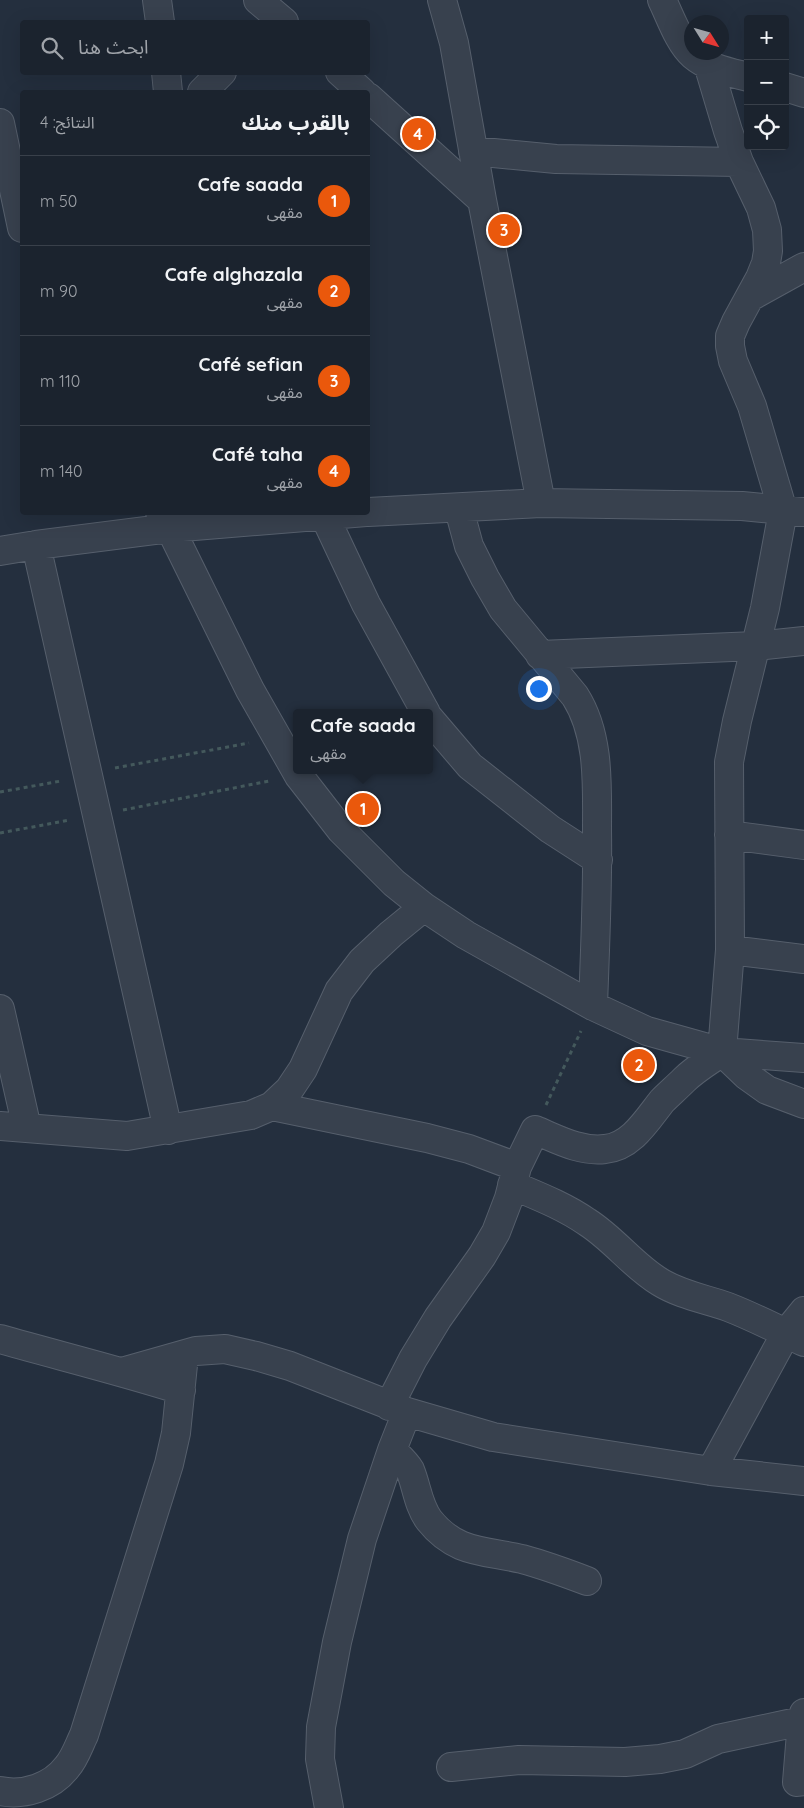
<!DOCTYPE html>
<html lang="ar">
<head>
<meta charset="utf-8">
<style>
  body { margin:0; font-family:Quicksand,"Noto Sans Arabic",sans-serif; background:#242b36; color:#f1f3f6; direction:rtl }
  .controls { position:absolute; right:15px; top:15px; display:grid; overflow:hidden; border-radius:5px; box-shadow:0 5px 20px #0002 }
  .controls button { width:45px; height:45px; display:grid; place-items:center; padding:0; border:0; border-bottom:1px solid #39404a; background:#1b232e; color:#f1f3f6; font:25px sans-serif }
  .compass { position:absolute; left:684px; top:15px; width:45px; height:45px; border-radius:50%; background:#1b232e; box-shadow:0 5px 20px #0002; rotate:127deg }
  .you { position:absolute; left:538px; top:688px; width:18px; height:18px; margin:-12px; border:4px solid #fff; border-radius:50%; background:#1a73e8; box-shadow:0 0 0 8px #1a73e833 }
  .badge { display:grid; place-items:center; width:32px; height:32px; border-radius:50%; background:#ea580c; color:#fff; font-size:16px; font-weight:700 }
  .pin { position:absolute; translate:-50% -50%; border:2px solid #fff; box-shadow:0 1px 5px #0006 }
  .popup { position:absolute; left:293px; top:709px; width:140px; height:65px; box-sizing:border-box; display:grid; place-content:center; border-radius:5px; background:#1b232e; filter:drop-shadow(0 1px 4px #0005); font-size:16px; white-space:nowrap; color:#a0a4aa }
  .popup b { font-size:19px; color:#f1f3f6 }
  .popup::after { content:''; position:absolute; left:50%; top:100%; margin-left:-10px; border:10px solid transparent; border-top-color:#1b232e }
  .list { margin:0; padding:0; list-style:none }
  h2 { display:flex; justify-content:space-between; align-items:center; height:65px; margin:0; padding:0 20px; font-size:21px }
  h2 small { font-size:16px; font-weight:400; color:#a0a4aa }
  .list li { display:grid; grid-template-columns:32px 1fr auto; gap:15px; align-items:center; box-sizing:border-box; height:90px; padding:0 20px; border-top:1px solid #39404a }
  .list b { display:block; font-size:19px; white-space:nowrap }
  .list p { margin:0; font-size:16px; white-space:nowrap; color:#a0a4aa }
  .list em { font-size:16px; font-style:normal; color:#a0a4aa }
  .icon { flex:none; width:28px; height:28px; fill:none; stroke:currentColor; stroke-width:2; stroke-linecap:round; stroke-linejoin:round }
  .map { position:relative; flex:none; width:804px; height:1808px; overflow:hidden; direction:ltr }
  .search { position:absolute; background:#1b232e; box-shadow:0 5px 20px #0002; left:20px; top:20px; width:350px; height:55px; display:flex; align-items:center; gap:12px; box-sizing:border-box; padding:0 18px; border-radius:5px; color:#a0a4aa; font-size:19px }
  .panel { position:absolute; background:#1b232e; box-shadow:0 5px 20px #0002; left:20px; top:90px; width:350px; height:425px; border-radius:5px; direction:rtl }
  .map>svg:first-child { display:block }
  .lines { fill:none; stroke-linecap:round; stroke-linejoin:round }
  .minor-casing { stroke:#565f6c; stroke-width:30 }
  .path { stroke:#44595c; stroke-width:3; stroke-dasharray:4 4; stroke-linecap:butt }
  .minor { stroke:#38414e; stroke-width:28 }
</style>
</head>
<body>
<div class="map">
<svg width="804" height="1808" viewBox="0 0 804 1808">
  <rect width="100%" height="100%" fill="#242f3e"/>
  <g class="lines">
    <g class="minor-casing">
      <path id="minor" d="M157,0L160,22
        M258,0L284,22
        M442,0L454,43L482,200L541,503
        M662,0C670,16 679,43 693,55C708,68 729,72 748,77
        M166,72L168,92
        M340,72L362,92
        M785,87L804,93
        M202,92L222,72
        M368,97L482,200
        M0,123L22,228
        M473,151L556,159L739,162
        M750,297L804,267
        M459,509L469,546L485,578L503,609L575,696C600,735 597,786 597,830C598,889 595,947 593,1006
        M160,512L170,528L250,690L299,776L341,830L394,883L424,907L466,935L593,1006L647,1031L722,1052L804,1058
        M368,512L541,503L742,506L804,512
        M325,517L366,604L426,713
        M36,545L168,1130
        M0,551L36,545L170,528L366,512
        M540,655L756,646L804,641
        M429,718L470,766L550,829L598,860
        M729,835L804,845
        M730,950L804,959
        M0,1009L27,1128
        M722,1052L746,1075L767,1090L804,1104
        M272,1106L427,1138L469,1149L517,1167
        M0,1126L127,1136L251,1115L272,1106L289,1090L303,1069L339,991L362,961L391,934L424,907
        M512,1185C538,1196 564,1206 587,1222C614,1239 633,1266 660,1282C681,1295 706,1299 728,1307C754,1317 779,1330 804,1342
        M0,1339C60,1356 121,1371 181,1390
        M122,1372L196,1351L225,1349L256,1356L290,1366L407,1412L493,1437L711,1471L804,1481
        M389,1406L413,1359L438,1318L482,1256L496,1232L509,1198L517,1167L535,1130C557,1139 580,1152 605,1149C631,1147 647,1120 662,1101C669,1094 677,1087 684,1080C695,1069 709,1061 722,1052L730,950L729,762L737,721L765,608L783,511L752,406L733,361L730,346V336L736,322L760,278L766,263L768,251L767,230L761,208L739,162L728,131L708,64
        M407,1412L392,1450C398,1456 406,1463 410,1470C417,1487 418,1505 429,1520C456,1554 484,1550 522,1559C544,1565 566,1573 587,1581
        M711,1471L786,1333L804,1311
        M802,1721L797,1782L804,1781
        M451,1767L519,1760L625,1762L660,1759L685,1754L718,1739L802,1721L804,1713
        M0,1791C24,1796 52,1787 67,1767C75,1758 79,1745 84,1735L169,1464L176,1433L184,1355
        M329,1808L320,1759L321,1727L337,1642L362,1539L392,1450"/>
    </g>
    <path class="path" d="M115,768L249,743
      M0,792L61,781
      M123,810L269,781
      M0,833L70,820
      M546,1105L581,1031"/>
    <use href="#minor" class="minor"/>
  </g>
</svg>
<div class="controls">
<button>+</button>
<button>−</button>
<button><svg class="icon" aria-label="locate" viewBox="0 0 24 24"><circle cx="12" cy="12" r="6"/><path d="M12 2v4M12 18v4M2 12h4M18 12h4"/></svg></button>
</div>
<svg class="compass" viewBox="-18 -18 36 36"><path d="M0-13l5 13h-10z" fill="#e53935"/><path d="M0 13l5-13h-10z" fill="#a0a4aa"/></svg>
<div class="you"></div>
<div class="pin badge" style="left:363px;top:809px">1</div>
<div class="popup"><b>Cafe saada</b>مقهى</div>
<div class="pin badge" style="left:639px;top:1065px">2</div>
<div class="pin badge" style="left:504px;top:230px">3</div>
<div class="pin badge" style="left:418px;top:134px">4</div>
<div class="search"><svg class="icon" aria-label="search" viewBox="0 0 24 24"><circle cx="10" cy="10" r="6"/><path d="M15 15l6 6"/></svg>ابحث هنا</div>
<section class="panel">
<h2>بالقرب منك<small>النتائج: 4</small></h2>
<ul class="list">
<li><span class="badge">1</span><div><b>Cafe saada</b><p>مقهى</p></div><em>50 m</em></li>
<li><span class="badge">2</span><div><b>Cafe alghazala</b><p>مقهى</p></div><em>90 m</em></li>
<li><span class="badge">3</span><div><b>Café sefian</b><p>مقهى</p></div><em>110 m</em></li>
<li><span class="badge">4</span><div><b>Café taha</b><p>مقهى</p></div><em>140 m</em></li>
</ul>
</section>
</div>
</body>
</html>
